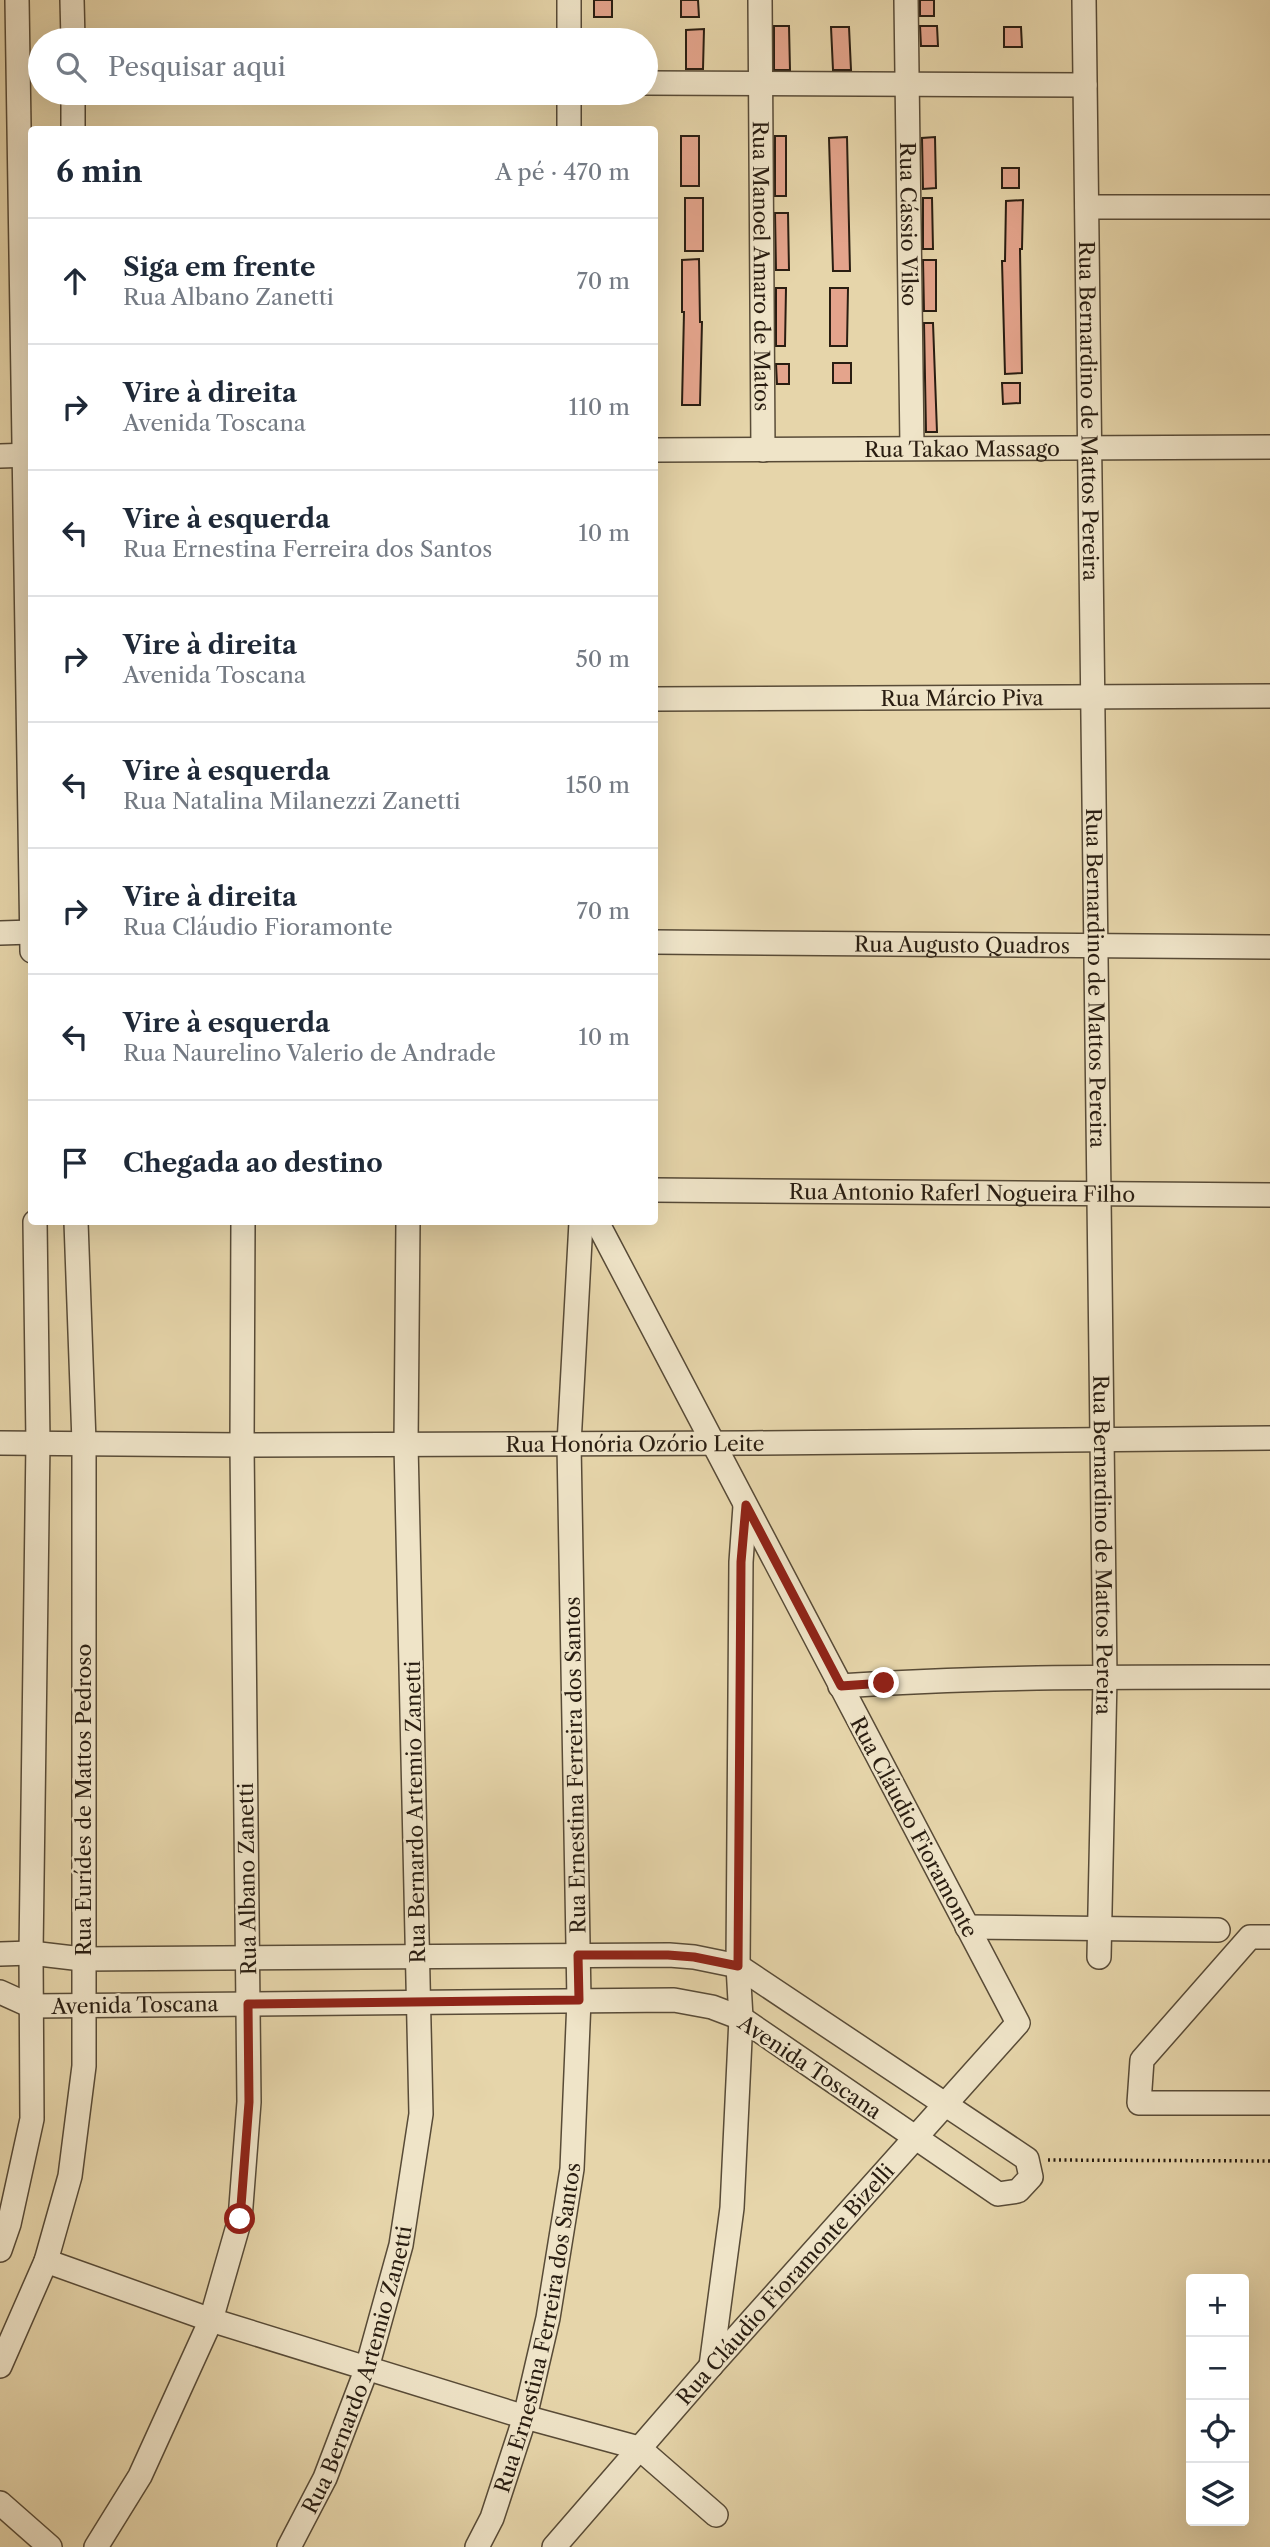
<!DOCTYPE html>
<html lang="pt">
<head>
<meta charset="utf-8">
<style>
  body { margin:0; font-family:"Libre Caslon Text",serif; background:#f2f2f3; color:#1f2937 }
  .controls { position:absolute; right:21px; bottom:21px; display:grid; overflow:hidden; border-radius:7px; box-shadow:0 7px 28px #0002 }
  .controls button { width:63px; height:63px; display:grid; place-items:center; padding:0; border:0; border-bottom:2px solid #e0e1e3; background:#fff; color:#1f2937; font:35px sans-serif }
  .stop { position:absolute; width:21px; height:21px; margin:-16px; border:5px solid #8f2418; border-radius:50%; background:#fff }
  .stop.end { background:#8f2418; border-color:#fff; box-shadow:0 2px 7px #0008 }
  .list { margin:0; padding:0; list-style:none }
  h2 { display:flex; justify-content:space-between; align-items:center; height:91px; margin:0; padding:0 28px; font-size:30px }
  h2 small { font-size:23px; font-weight:400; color:#747a83 }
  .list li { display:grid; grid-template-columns:46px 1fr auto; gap:21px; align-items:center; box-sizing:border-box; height:126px; padding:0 28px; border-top:2px solid #e0e1e3 }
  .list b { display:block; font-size:26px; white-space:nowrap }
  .list p { margin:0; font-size:23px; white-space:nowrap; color:#747a83 }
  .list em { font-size:23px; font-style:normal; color:#747a83 }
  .icon { flex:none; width:38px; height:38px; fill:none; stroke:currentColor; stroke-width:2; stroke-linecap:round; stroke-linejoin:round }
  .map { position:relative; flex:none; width:1270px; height:2547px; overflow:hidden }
  .search { position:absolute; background:#fff; box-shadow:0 7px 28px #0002; left:28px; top:28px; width:630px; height:77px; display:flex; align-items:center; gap:18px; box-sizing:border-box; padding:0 24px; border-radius:38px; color:#747a83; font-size:26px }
  .panel { position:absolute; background:#fff; box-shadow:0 7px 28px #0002; left:28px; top:126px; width:630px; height:1099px; border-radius:7px }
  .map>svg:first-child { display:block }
  .building { fill:#e4a48c; stroke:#291d11; stroke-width:2 }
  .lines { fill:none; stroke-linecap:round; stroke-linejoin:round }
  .minor-casing { stroke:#584b37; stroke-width:26 }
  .path { stroke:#291d11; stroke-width:3.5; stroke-dasharray:2 3.5; stroke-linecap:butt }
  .minor { stroke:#efe4c8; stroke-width:23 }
  .route { stroke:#8f2418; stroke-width:9 }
  .labels { text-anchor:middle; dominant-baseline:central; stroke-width:5; stroke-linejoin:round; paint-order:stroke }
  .street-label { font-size:21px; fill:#291d11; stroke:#efe4c8 }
</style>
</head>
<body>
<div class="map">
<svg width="1270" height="2547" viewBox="0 0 1270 2547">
  <rect width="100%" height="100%" fill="#e6d5aa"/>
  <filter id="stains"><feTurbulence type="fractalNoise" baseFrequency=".00286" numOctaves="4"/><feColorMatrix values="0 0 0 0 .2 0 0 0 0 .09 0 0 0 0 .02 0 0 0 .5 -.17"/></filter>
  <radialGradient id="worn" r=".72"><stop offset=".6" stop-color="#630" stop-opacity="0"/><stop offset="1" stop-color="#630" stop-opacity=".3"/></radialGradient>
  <path class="building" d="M594,0H612V17H594Z
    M681,0H698L699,17H681Z
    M920,0H934V16H920Z
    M774,26H789L790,70H774Z
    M920,26H937L938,46H921Z
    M831,27H849L851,70H833Z
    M1004,27H1021L1022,47H1004Z
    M704,29L703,69H686V30Z
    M681,136H699V186H681Z
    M775,136H786V196H775Z
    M847,137L850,271H833L829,138Z
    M935,137L936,188L923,189L922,138Z
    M1002,168H1019V188H1002Z
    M685,198H703V251H685Z
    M923,198H932L933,249H923Z
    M1023,200L1022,249H1020L1022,373L1005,374L1002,261H1005L1006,201Z
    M775,213H788L789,270H776Z
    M699,259L700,322H702L700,405H682L684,312H682V260Z
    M923,260H936V311H924Z
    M776,288H786L785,346H776Z
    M830,288H848L847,346H830Z
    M924,323H933L937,432H926Z
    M833,363H851V383H833Z
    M776,364H789V384H777Z
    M1002,383H1020V403L1003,404Z"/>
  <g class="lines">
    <g class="minor-casing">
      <g id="minor">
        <path d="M17,0L32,951"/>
        <path d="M72,0L73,40"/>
        <path d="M569,0V40"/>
        <path id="s1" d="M760,0L763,450"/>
        <path id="s2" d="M906,0L912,447"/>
        <path id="s3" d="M1084,0L1105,1677L1099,1957"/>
        <path d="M646,83L1085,85"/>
        <path d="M73,93V130"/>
        <path d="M569,93V130"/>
        <path d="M1087,207H1270"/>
        <path id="s4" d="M654,450L1270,447"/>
        <path d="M0,456L32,455"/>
        <path id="s5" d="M654,699L1270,696"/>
        <path d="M0,933L32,932"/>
        <path id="s6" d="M654,942L1270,947"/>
        <path id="s7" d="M654,1190L1270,1195"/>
        <path id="s8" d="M0,1443L242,1445L751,1443L1270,1438"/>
        <path d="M840,1686C983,1676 1127,1677 1270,1677"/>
        <path d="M967,1927L1218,1930"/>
        <path d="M1270,1937H1250L1142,2060L1139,2103H1270"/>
        <path d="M0,1954L31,1953L82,1959L669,1955L694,1957L738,1966L1027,2159L1031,2177L1018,2191L998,2194L741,2018L712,2007L674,2000L31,2006L0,1992"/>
        <path d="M0,2250L9,2224L32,2119L31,1953L38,1442L35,1222"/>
        <path d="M46,2261L211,2320L525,2417L639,2448L716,2515"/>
        <path d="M0,2366L46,2261L70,2176L84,2066V1442L76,1222"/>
        <path d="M711,2366L732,2208L741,2018L738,1966L741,1562L745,1506"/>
        <path d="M0,2503L50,2547"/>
        <path d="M96,2547L140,2476L211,2320L240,2219L249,2102L242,1445L243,1222"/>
        <path id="s9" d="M289,2547L325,2478L367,2368L401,2245L421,2114L406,1444L408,1222"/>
        <path id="s10" d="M477,2547L492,2518L525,2417L548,2318L572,2169L579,2000L569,1444L581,1222"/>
        <path id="s11" d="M554,2547L711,2366L1018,2023L597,1222"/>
      </g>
    </g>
    <path class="path" d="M1048,2160L1270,2161"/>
    <use href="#minor" class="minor"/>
  </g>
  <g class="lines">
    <path class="route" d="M240,2219L249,2102L248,2004L579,2000L578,1955H668L694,1957L738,1966L741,1562L746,1505L841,1686L884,1683"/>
  </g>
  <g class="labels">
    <g class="street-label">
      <text stroke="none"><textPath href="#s2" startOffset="224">Rua Cássio Vilso</textPath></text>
      <text stroke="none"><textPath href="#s1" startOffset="266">Rua Manoel Amaro de Matos</textPath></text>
      <text stroke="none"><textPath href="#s3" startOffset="411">Rua Bernardino de Mattos Pereira</textPath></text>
      <text stroke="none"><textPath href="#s4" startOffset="308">Rua Takao Massago</textPath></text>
      <text stroke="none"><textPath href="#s5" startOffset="308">Rua Márcio Piva</textPath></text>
      <text stroke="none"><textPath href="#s6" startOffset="308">Rua Augusto Quadros</textPath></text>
      <text stroke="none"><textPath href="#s3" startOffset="978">Rua Bernardino de Mattos Pereira</textPath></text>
      <text stroke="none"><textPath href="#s7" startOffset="308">Rua Antonio Raferl Nogueira Filho</textPath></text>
      <text stroke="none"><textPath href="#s8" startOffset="635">Rua Honória Ozório Leite</textPath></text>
      <text stroke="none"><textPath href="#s3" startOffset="1545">Rua Bernardino de Mattos Pereira</textPath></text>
      <text transform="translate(575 1765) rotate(-91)">Rua Ernestina Ferreira dos Santos</text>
      <text transform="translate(83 1800) rotate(-90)">Rua Eurídes de Mattos Pedroso</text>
      <text transform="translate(415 1812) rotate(-91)">Rua Bernardo Artemio Zanetti</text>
      <text transform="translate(914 1827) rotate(62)">Rua Cláudio Fioramonte</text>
      <text transform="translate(247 1879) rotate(-91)">Rua Albano Zanetti</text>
      <text transform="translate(135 2005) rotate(-1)">Avenida Toscana</text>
      <text transform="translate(810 2067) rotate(34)">Avenida Toscana</text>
      <text stroke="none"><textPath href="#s11" startOffset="350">Rua Cláudio Fioramonte Bizelli</textPath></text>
      <text stroke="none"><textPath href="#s10" startOffset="229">Rua Ernestina Ferreira dos Santos</textPath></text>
      <text stroke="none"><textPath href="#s9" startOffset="191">Rua Bernardo Artemio Zanetti</textPath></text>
    </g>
  </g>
  <rect width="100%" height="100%" filter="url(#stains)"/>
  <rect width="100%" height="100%" fill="url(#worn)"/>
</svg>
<div class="controls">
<button>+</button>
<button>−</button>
<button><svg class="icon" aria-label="locate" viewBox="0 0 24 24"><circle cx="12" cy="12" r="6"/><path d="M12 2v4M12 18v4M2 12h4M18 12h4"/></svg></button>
<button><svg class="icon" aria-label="layers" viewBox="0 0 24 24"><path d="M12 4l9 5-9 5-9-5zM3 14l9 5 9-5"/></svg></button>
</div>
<div class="stop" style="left:240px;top:2219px"></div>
<div class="stop end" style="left:884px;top:1683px"></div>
<div class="search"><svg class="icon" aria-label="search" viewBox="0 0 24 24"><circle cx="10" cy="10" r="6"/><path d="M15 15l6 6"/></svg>Pesquisar aqui</div>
<section class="panel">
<h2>6 min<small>A pé · 470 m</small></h2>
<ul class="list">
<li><svg class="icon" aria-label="ahead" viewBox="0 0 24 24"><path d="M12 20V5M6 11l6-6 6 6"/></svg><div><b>Siga em frente</b><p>Rua Albano Zanetti</p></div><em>70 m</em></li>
<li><svg class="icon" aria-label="right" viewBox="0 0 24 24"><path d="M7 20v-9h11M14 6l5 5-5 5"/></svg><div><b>Vire à direita</b><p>Avenida Toscana</p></div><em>110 m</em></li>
<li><svg class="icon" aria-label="left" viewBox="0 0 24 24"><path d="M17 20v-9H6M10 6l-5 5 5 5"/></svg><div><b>Vire à esquerda</b><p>Rua Ernestina Ferreira dos Santos</p></div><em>10 m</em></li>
<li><svg class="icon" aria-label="right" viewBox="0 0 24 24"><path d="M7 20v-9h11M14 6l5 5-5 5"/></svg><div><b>Vire à direita</b><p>Avenida Toscana</p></div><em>50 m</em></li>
<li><svg class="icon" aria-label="left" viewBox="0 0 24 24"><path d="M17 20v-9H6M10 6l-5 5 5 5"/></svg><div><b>Vire à esquerda</b><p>Rua Natalina Milanezzi Zanetti</p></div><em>150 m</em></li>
<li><svg class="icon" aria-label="right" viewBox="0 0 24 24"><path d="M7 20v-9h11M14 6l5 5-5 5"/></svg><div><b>Vire à direita</b><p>Rua Cláudio Fioramonte</p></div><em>70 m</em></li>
<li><svg class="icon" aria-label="left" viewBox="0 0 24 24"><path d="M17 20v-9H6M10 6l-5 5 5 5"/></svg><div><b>Vire à esquerda</b><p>Rua Naurelino Valerio de Andrade</p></div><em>10 m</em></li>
<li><svg class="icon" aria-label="arrive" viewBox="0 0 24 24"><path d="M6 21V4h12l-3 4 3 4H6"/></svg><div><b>Chegada ao destino</b></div></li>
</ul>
</section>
</div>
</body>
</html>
